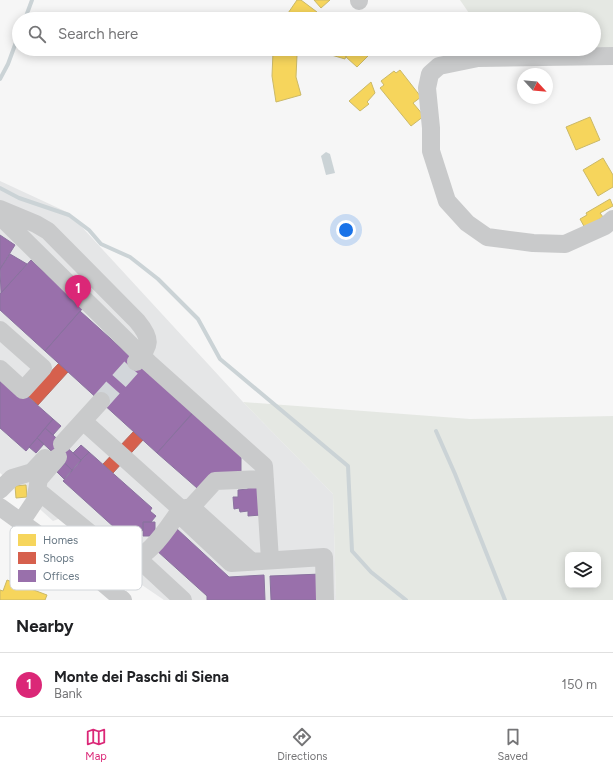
<!DOCTYPE html>
<html lang="en">
<head>
<meta charset="utf-8">
<style>
  body { margin:0; font-family:Figtree,sans-serif; background:#f6f6f6; color:#202124 }
  .controls { position:absolute; right:12px; bottom:12px; display:grid; overflow:hidden; border-radius:8px; box-shadow:0 2px 10px #0003 }
  .controls button { width:36px; height:36px; display:grid; place-items:center; padding:0; border:0; border-bottom:1px solid #e0e0e0; background:#fff; color:#202124; font:20px sans-serif }
  .compass { position:absolute; left:517px; top:68px; width:36px; height:36px; border-radius:50%; background:#fff; box-shadow:0 2px 10px #0003; rotate:116deg }
  .you { position:absolute; left:346px; top:230px; width:14px; height:14px; margin:-10px; border:3px solid #fff; border-radius:50%; background:#1a73e8; box-shadow:0 0 0 6px #1a73e833 }
  .badge { display:grid; place-items:center; width:26px; height:26px; border-radius:50%; background:#db2777; color:#fff; font-size:13px; font-weight:700 }
  .pin { position:absolute; translate:-50% -33px; filter:drop-shadow(0 1px 2px #0008) }
  .pin::after { content:''; position:absolute; top:21px; width:14px; height:12px; background:inherit; clip-path:polygon(0 0,100% 0,50% 100%) }
  .list { margin:0; padding:0; list-style:none }
  h2 { display:flex; justify-content:space-between; align-items:center; height:52px; margin:0; padding:0 16px; font-size:17px }
  h2 small { font-size:13px; font-weight:400; color:#757577 }
  .list li { display:grid; grid-template-columns:26px 1fr auto; gap:12px; align-items:center; box-sizing:border-box; height:64px; padding:0 16px; border-top:1px solid #e0e0e0 }
  .list b { display:block; font-size:15px; white-space:nowrap }
  .list p { margin:0; font-size:13px; white-space:nowrap; color:#757577 }
  .list em { font-size:13px; font-style:normal; color:#757577 }
  .icon { flex:none; width:22px; height:22px; fill:none; stroke:currentColor; stroke-width:2; stroke-linecap:round; stroke-linejoin:round }
  .map { position:relative; flex:none; width:613px; height:600px; overflow:hidden }
  .search { position:absolute; background:#fff; box-shadow:0 2px 10px #0003; left:12px; right:12px; top:12px; height:44px; display:flex; align-items:center; gap:10px; box-sizing:border-box; padding:0 14px; border-radius:22px; color:#757577; font-size:15px }
  .sheet { height:116px; background:#fff }
  nav { display:flex; justify-content:space-around; align-items:center; box-sizing:border-box; height:56px; border-top:1px solid #e0e0e0; background:#fff; font-size:11px; color:#757577 }
  nav a { display:grid; justify-items:center; gap:2px }
  nav .on { color:#db2777 }
  .map>svg:first-child { display:block }
  .built { fill:#e5e6e7 }
  .green { fill:#e5e8e3; fill-rule:evenodd }
  .water { fill:#cbd3d6 }
  .homes { fill:#f6d55c; stroke:#cbb968 }
  .shops { fill:#d6604d; stroke:#b5675e }
  .offices { fill:#9970ab; stroke:#8a729f }
  .lines { fill:none; stroke-linecap:round; stroke-linejoin:round }
  .stream { stroke:#cbd3d6; stroke-width:4 }
  .minor-tunnel { stroke:#d2d6da; stroke-width:18; stroke-dasharray:18 9; stroke-linecap:butt }
  .minor { stroke:#c9cacb; stroke-width:18 }
  .key { fill:#fff; stroke:#d2d6da; stroke-width:1 }
  .key-label { font-size:11px; fill:#687884 }
</style>
</head>
<body>
<div class="map">
<svg width="613" height="600" viewBox="0 0 613 600">
  <rect width="100%" height="100%" fill="#f6f6f6"/>
  <path class="built" d="M0,181L69,213L243,402L333,494L336,600H164L139,583L136,585L115,568L117,566L61,518L53,521L0,473Z"/>
  <path class="green" d="M460,0H613V48L594,47V19H473Z
    M243,402L470,419L613,416V600H336L333,494ZM568,555H598V585H568Z"/>
  <path class="water" d="M326,152L330,154L335,173L326,175L321,156Z"/>
  <path class="homes" d="M297,0H301L317,12L312,19H284Z
    M314,0H330L321,8Z
    M437,15L439,19H429Z
    M330,49H348L345,59L328,54Z
    M350,49H367L371,53L357,67L346,57Z
    M273,52L297,55L296,77L301,95L276,102L272,76Z
    M400,70L421,97L413,103L424,116L411,126L380,88L384,85L381,81L394,71L396,73Z
    M371,82L375,93L367,102L369,104L360,111L349,101Z
    M590,117L600,140L576,150L566,127Z
    M603,158L613,175V187L598,196L583,170Z
    M610,199L613,206L600,213L603,217L585,228L580,219L587,215L586,213Z
    M26,485L27,497L16,498L15,486Z
    M7,580L47,595L45,600H0V590L3,591Z"/>
  <path class="shops" d="M59,363L68,372L38,405L28,396Z
    M134,431L143,440L113,473L103,464Z"/>
  <path class="offices" d="M0,235L15,245L0,269Z
    M10,254L27,264L1,293L0,269Z
    M31,260L83,308L45,351L0,310V294Z
    M80,311L193,413L157,453L45,351Z
    M0,372L53,419L26,451L0,428Z
    M195,410L241,451V475L197,488L157,453Z
    M53,419L61,426L53,435L45,428Z
    M45,428L81,460L72,470L37,438Z
    M37,438L44,444L36,453L29,447Z
    M81,445L89,452L81,460L73,453Z
    M89,452L152,508L150,511L156,516L151,522H143V530L134,539L129,534L126,538L63,481Z
    M65,463L72,470L64,479L57,472Z
    M248,484L262,488L261,515L248,516V511L240,512L239,508L234,509L233,497H238V490L248,489Z
    M143,522H155V536H143Z
    M176,528L229,577L264,575L265,600H207V596L156,550Z
    M322,574L323,600H271L270,576Z"/>
  <g class="lines">
    <path class="stream" d="M25,19L32,0
      M0,79L8,64L19,34
      M0,188L19,198L69,215L89,230L101,244L130,257L158,279L198,319L220,359L348,466L352,551L371,572L406,600
      M436,431L455,474L505,600"/>
    <path class="minor-tunnel" d="M101,401L136,362"/>
    <path class="minor" d="M359,0V1
      M613,56L478,58L439,66L430,74L427,88L431,128V151L447,201L467,223L487,237L533,243L565,244L605,226L613,219
      M0,209L36,224L48,231L137,321C152,339 151,346 136,362
      M0,216L149,363L264,466L270,560
      M0,330L43,368L23,390L0,369
      M83,421L181,509L182,517L231,563L324,557L325,600
      M62,444L101,401
      M0,490L12,478L32,472L45,458
      M37,490L123,560C146,565 169,525 181,509L191,507L251,561
      M0,507L90,572L123,600
      M183,516L215,481L265,479
      M21,522L35,501L39,479L58,457
      M140,558L144,564L183,600
      M113,591L128,572L132,561"/>
  </g>
  <rect x="10" y="526" width="132" height="64" rx="6" class="key"/>
  <rect x="18" y="534" width="18" height="12" fill="#f6d55c"/>
  <rect x="18" y="552" width="18" height="12" fill="#d6604d"/>
  <rect x="18" y="570" width="18" height="12" fill="#9970ab"/>
  <g class="key-label">
    <text x="43" y="544">Homes</text>
    <text x="43" y="562">Shops</text>
    <text x="43" y="580">Offices</text>
  </g>
</svg>
<div class="controls">
<button><svg class="icon" aria-label="layers" viewBox="0 0 24 24"><path d="M12 4l9 5-9 5-9-5zM3 14l9 5 9-5"/></svg></button>
</div>
<svg class="compass" viewBox="-18 -18 36 36"><path d="M0-13l5 13h-10z" fill="#e53935"/><path d="M0 13l5-13h-10z" fill="#757577"/></svg>
<div class="you"></div>
<div class="pin badge" style="left:78px;top:308px">1</div>
<div class="search"><svg class="icon" aria-label="search" viewBox="0 0 24 24"><circle cx="10" cy="10" r="6"/><path d="M15 15l6 6"/></svg>Search here</div>
</div>
<section class="sheet">
<h2>Nearby<small></small></h2>
<ul class="list">
<li><span class="badge">1</span><div><b>Monte dei Paschi di Siena</b><p>Bank</p></div><em>150 m</em></li>
</ul>
</section>
<nav>
<a class="on"><svg class="icon" aria-label="map" viewBox="0 0 24 24"><path d="M3 6l6-2 6 2 6-2v14l-6 2-6-2-6 2zM9 4v14M15 6v14"/></svg>Map</a>
<a><svg class="icon" aria-label="directions" viewBox="0 0 24 24"><path d="M12 3l9 9-9 9-9-9zM9 14v-3h6M13 9l2 2-2 2"/></svg>Directions</a>
<a><svg class="icon" aria-label="saved" viewBox="0 0 24 24"><path d="M7 4h10v16l-5-4-5 4z"/></svg>Saved</a>
</nav>
</body>
</html>
